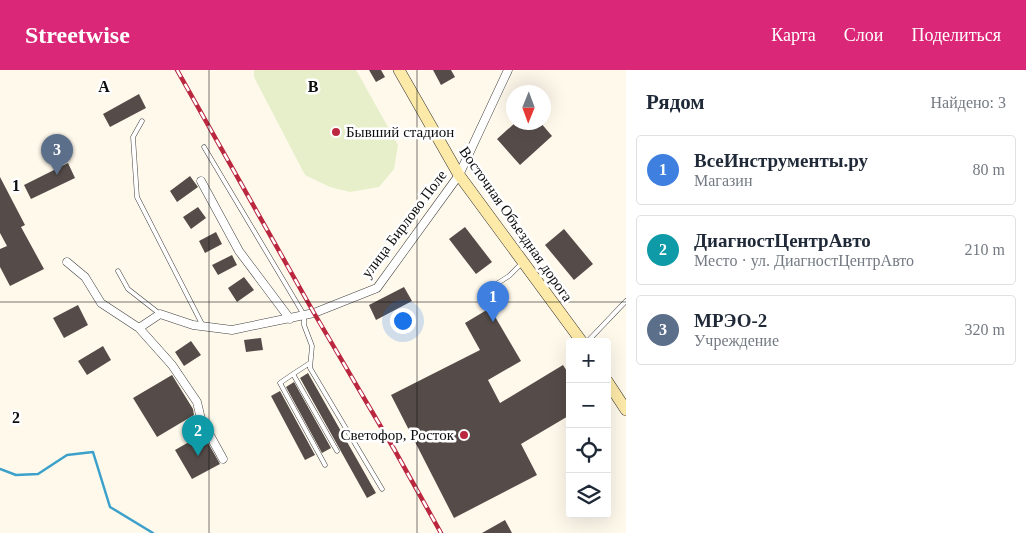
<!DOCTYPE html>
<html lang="ru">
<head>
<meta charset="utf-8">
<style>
  body { margin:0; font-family:"Times New Roman",serif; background:#f6f6f7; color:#1f2937 }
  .controls { position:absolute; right:15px; bottom:15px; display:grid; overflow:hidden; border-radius:5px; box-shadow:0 5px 20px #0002 }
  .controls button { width:45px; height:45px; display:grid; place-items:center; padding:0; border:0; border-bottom:1px solid #e0e1e3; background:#fff; color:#1f2937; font:25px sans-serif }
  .compass { position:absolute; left:506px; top:15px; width:45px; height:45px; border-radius:50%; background:#fff; box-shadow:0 5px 20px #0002; rotate:181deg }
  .you { position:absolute; left:402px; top:250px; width:18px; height:18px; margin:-12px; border:4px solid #fff; border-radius:50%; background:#1a73e8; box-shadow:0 0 0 8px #1a73e833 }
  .badge { display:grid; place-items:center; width:32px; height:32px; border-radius:50%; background:#db2777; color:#fff; font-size:16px; font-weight:700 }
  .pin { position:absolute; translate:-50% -41px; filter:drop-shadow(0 1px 2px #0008) }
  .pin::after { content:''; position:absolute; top:26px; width:18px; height:15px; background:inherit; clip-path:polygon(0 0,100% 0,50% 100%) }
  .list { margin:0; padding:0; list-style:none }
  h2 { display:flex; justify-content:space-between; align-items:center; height:65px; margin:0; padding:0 20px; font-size:21px }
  h2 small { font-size:16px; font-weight:400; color:#747a83 }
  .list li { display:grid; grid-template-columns:32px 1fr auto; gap:15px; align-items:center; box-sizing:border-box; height:70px; margin:0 10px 10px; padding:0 10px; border:1px solid #e0e1e3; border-radius:5px }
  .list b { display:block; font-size:19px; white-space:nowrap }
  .list p { margin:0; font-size:16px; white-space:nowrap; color:#747a83 }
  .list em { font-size:16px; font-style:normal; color:#747a83 }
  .icon { flex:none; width:28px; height:28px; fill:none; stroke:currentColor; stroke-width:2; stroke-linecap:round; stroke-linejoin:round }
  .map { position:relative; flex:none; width:626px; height:463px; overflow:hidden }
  header { display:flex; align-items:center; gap:30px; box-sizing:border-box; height:70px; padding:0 25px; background:#db2777; color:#fff }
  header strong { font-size:24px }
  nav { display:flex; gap:28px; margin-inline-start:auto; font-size:18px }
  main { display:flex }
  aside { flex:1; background:#fff }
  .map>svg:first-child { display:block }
  .pitch { fill:#e6efc9 }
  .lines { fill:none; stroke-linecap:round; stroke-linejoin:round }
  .stream { stroke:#3ba1ca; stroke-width:2.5 }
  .building { fill:#554c49 }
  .service-casing { stroke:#404040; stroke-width:5 }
  .minor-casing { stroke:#404040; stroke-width:9 }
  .secondary-casing { stroke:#2f2f2f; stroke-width:12 }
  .service { stroke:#fff; stroke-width:4 }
  .minor { stroke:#fff; stroke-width:8 }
  .secondary { stroke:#fdeaa9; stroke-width:11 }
  .rail-casing { stroke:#ba273f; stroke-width:4.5 }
  .rail { stroke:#fff; stroke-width:2.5; stroke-dasharray:8; stroke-linecap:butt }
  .grid { fill:none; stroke:#0d0d0d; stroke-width:1; stroke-opacity:0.55 }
  .poi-dot { fill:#ba273f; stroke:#fff; stroke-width:2 }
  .labels { text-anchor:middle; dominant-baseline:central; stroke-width:5; stroke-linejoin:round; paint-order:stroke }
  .poi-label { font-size:15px; fill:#0d0d0d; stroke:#fff; text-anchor:start }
  .street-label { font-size:15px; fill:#0d0d0d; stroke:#fff }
  .grid-label { font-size:16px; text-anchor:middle; font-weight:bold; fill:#0d0d0d; stroke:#fff; stroke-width:5; stroke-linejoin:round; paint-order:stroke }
</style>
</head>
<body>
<header>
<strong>Streetwise</strong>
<nav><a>Карта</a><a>Слои</a><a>Поделиться</a></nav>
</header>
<main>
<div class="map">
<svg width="626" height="463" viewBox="0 0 626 463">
  <rect width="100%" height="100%" fill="#fff9ec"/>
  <path class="pitch" d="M254,0H356L398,75L394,99L379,117L350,122L330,117L305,105L254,7Z"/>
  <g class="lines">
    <path class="stream" d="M0,399L16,405L38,404L67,385L93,382L110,437L153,463"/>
  </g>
  <path class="building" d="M369,0H381L385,7L376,12Z
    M433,0H451L455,7L441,15Z
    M139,24L146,38L110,57L103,44Z
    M516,52H540L552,66L520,95L497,69Z
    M68,93L75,108L31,129L24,115Z
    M190,106L198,117L177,132L170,121Z
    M0,107L25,155L21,157L44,199L10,216L0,197V179L7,176L0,163Z
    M198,137L206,148L191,159L183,147Z
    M465,157L492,192L476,204L449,169Z
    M564,159L593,194L574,210L545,175Z
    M216,162L222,174L205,183L199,171Z
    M232,185L237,195L218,205L212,195Z
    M244,207L254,220L237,232L228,218Z
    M404,217L412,231L376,250L369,235Z
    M78,235L88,255L64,268L53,248Z
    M490,238L521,291L488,310L500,333L563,295L570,306V345L521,374L537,405L454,448L391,325L480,280L465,253Z
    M261,268L263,280L246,282L244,270Z
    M191,271L201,285L184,296L175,282Z
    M103,276L111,290L87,305L78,291Z
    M308,303L376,423L367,428L300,308Z
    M172,305L193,339L194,345L157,367L133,328Z
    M294,312L331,378L322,383L286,317Z
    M280,321L315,385L305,390L271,326Z
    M203,364L220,394L192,409L175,380Z
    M505,450L512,463H482Z"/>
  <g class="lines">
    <g class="service-casing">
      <path id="service" d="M142,51L133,67L137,127L203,256
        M204,77L304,245V255L312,276L310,298L382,419
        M118,201L128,219L160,244
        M498,213L509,206L521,194
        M587,272L626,231
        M310,293L293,304L337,381
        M293,304L280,313L325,395"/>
    </g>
    <g class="minor-casing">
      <path id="minor" d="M201,111L239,181L290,249
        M67,192L85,207L101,233L139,258L160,244L193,255L232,260L314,243L377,218L459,105L508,0
        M139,258L172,295L197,332L201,349L223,389"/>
    </g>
    <g class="secondary-casing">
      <path id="secondary" d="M399,0L459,105L582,272
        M607,311L626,340"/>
    </g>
    <use href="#service" class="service"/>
    <use href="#minor" class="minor"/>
    <use href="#secondary" class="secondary"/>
    <g class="rail-casing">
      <path id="rail" d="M177,0L314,243L394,379L441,463"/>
    </g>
    <use href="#rail" class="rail"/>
  </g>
  <path class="grid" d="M209,0V463M417,0V463M0,232H626"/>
  <g class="poi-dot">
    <circle cx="336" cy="62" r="5"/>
    <circle cx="464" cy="365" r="5"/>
  </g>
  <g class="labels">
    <g class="poi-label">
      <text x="346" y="62">Бывший стадион</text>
      <text x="454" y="365" text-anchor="end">Светофор, Росток</text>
    </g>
    <g class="street-label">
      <text transform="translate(404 154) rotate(-53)">улица Бирлово Поле</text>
      <text transform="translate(516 154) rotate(55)">Восточная Объездная дорога</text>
    </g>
  </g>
  <g class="grid-label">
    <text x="104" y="22">A</text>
    <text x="313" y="22">B</text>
    <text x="16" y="121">1</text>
    <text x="16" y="353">2</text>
  </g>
</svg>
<div class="controls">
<button>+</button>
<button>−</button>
<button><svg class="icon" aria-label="locate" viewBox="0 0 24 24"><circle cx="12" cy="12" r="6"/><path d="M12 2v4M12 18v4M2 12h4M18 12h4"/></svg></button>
<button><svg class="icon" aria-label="layers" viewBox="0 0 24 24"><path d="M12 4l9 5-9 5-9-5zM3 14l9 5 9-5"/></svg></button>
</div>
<svg class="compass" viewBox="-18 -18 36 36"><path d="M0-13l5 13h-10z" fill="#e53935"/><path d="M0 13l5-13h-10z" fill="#747a83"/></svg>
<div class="you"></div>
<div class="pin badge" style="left:493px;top:252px;background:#3f7fe0">1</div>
<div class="pin badge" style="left:198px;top:386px;background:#0f9aa8">2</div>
<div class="pin badge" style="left:57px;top:105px;background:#5c6f8a">3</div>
</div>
<aside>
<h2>Рядом<small>Найдено: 3</small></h2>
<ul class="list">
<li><span class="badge" style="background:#3f7fe0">1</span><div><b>ВсеИнструменты.ру</b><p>Магазин</p></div><em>80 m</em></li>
<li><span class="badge" style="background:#0f9aa8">2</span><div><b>ДиагностЦентрАвто</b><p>Место · ул. ДиагностЦентрАвто</p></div><em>210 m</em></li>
<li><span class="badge" style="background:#5c6f8a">3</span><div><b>МРЭО-2</b><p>Учреждение</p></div><em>320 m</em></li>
</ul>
</aside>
</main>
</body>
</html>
